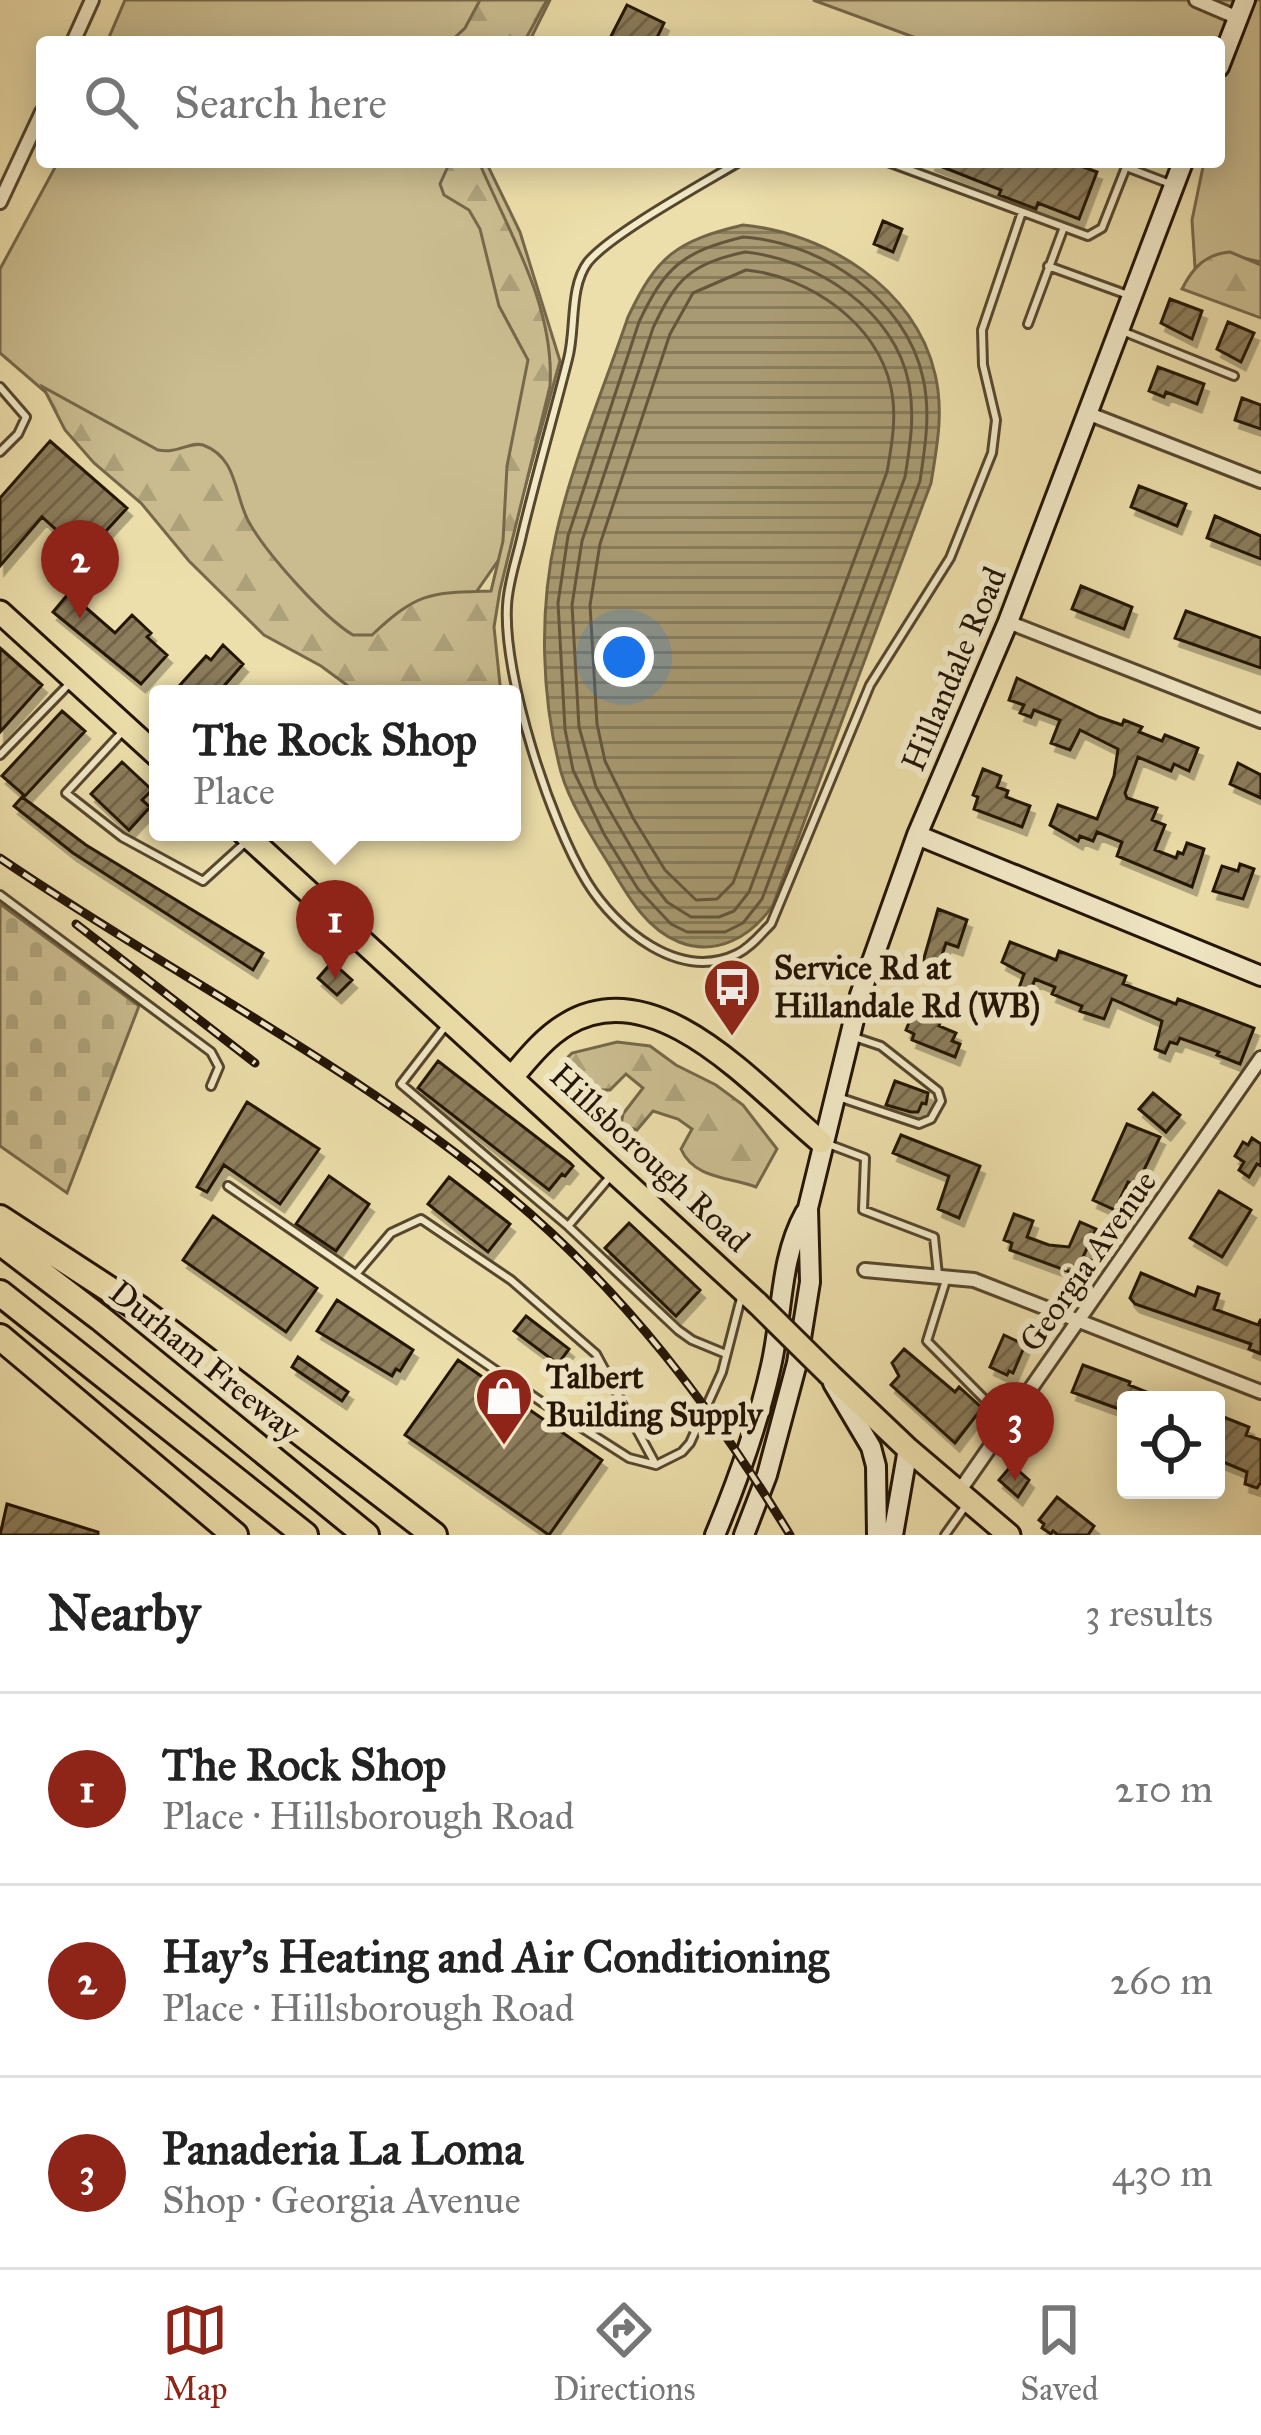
<!DOCTYPE html>
<html lang="en">
<head>
<meta charset="utf-8">
<style>
  body { margin:0; font-family:"IM FELL Great Primer",serif; background:#f6f6f6; color:#222 }
  .controls { position:absolute; right:36px; bottom:36px; display:grid; overflow:hidden; border-radius:12px; box-shadow:0 6px 30px #0003 }
  .controls button { width:108px; height:108px; display:grid; place-items:center; padding:0; border:0; border-bottom:3px solid #e0e0e0; background:#fff; color:#222; font:60px sans-serif }
  .you { position:absolute; left:624px; top:657px; width:42px; height:42px; margin:-30px; border:9px solid #fff; border-radius:50%; background:#1a73e8; box-shadow:0 0 0 18px #1a73e833 }
  .badge { display:grid; place-items:center; width:78px; height:78px; border-radius:50%; background:#8f2418; color:#fff; font-size:39px; font-weight:700 }
  .pin { position:absolute; translate:-50% -99px; filter:drop-shadow(0 3px 6px #0008) }
  .pin::after { content:''; position:absolute; top:63px; width:42px; height:36px; background:inherit; clip-path:polygon(0 0,100% 0,50% 100%) }
  .popup { position:absolute; left:149px; top:685px; width:372px; height:156px; box-sizing:border-box; display:grid; place-content:center; border-radius:12px; background:#fff; filter:drop-shadow(0 3px 9px #0005); font-size:39px; white-space:nowrap; color:#767676 }
  .popup b { font-size:45px; color:#222 }
  .popup::after { content:''; position:absolute; left:50%; top:100%; margin-left:-24px; border:24px solid transparent; border-top-color:#fff }
  .list { margin:0; padding:0; list-style:none }
  h2 { display:flex; justify-content:space-between; align-items:center; height:156px; margin:0; padding:0 48px; font-size:51px }
  h2 small { font-size:39px; font-weight:400; color:#767676 }
  .list li { display:grid; grid-template-columns:78px 1fr auto; gap:36px; align-items:center; box-sizing:border-box; height:192px; padding:0 48px; border-top:3px solid #e0e0e0 }
  .list b { display:block; font-size:45px; white-space:nowrap }
  .list p { margin:0; font-size:39px; white-space:nowrap; color:#767676 }
  .list em { font-size:39px; font-style:normal; color:#767676 }
  .icon { flex:none; width:66px; height:66px; fill:none; stroke:currentColor; stroke-width:2; stroke-linecap:round; stroke-linejoin:round }
  .map { position:relative; flex:none; width:1261px; height:1535px; overflow:hidden }
  .search { position:absolute; background:#fff; box-shadow:0 6px 30px #0003; left:36px; right:36px; top:36px; height:132px; display:flex; align-items:center; gap:30px; box-sizing:border-box; padding:0 42px; border-radius:12px; color:#767676; font-size:45px }
  .sheet { height:732px; background:#fff }
  nav { display:flex; justify-content:space-around; align-items:center; box-sizing:border-box; height:168px; border-top:3px solid #e0e0e0; background:#fff; font-size:33px; color:#767676 }
  nav a { display:grid; justify-items:center; gap:6px }
  nav .on { color:#8f2418 }
  .map>svg:first-child { display:block }
  .grass { fill:#cabc8f; stroke:#76684a; stroke-width:3 }
  .forest { fill:url(#forest-firs); stroke:#76684a; stroke-width:3 }
  .cemetery { fill:url(#cemetery-stones); stroke:#76684a; stroke-width:3 }
  .water { fill:url(#water-rules); stroke:#726446; stroke-width:3 }
  .lines { fill:none; stroke-linecap:round; stroke-linejoin:round }
  .shore { stroke:#65563b; stroke-width:3 }
  .building { fill:url(#building-hatch); stroke:#221304; stroke-width:3; filter:url(#shadow) }
  .lane-casing { stroke:#55462e; stroke-width:12 }
  .street-casing { stroke:#55462e; stroke-width:18 }
  .secondary-casing { stroke:#221304; stroke-width:24 }
  .primary-casing { stroke:#221304; stroke-width:27 }
  .highway-casing { stroke:#221304; stroke-width:30 }
  .lane { stroke:#f3eac8; stroke-width:6 }
  .street { stroke:#f3eac8; stroke-width:12 }
  .secondary { stroke:#f3eac8; stroke-width:18 }
  .primary { stroke:#eddfab; stroke-width:21 }
  .highway { stroke:#eddfab; stroke-width:24 }
  .rail-casing { stroke:#221304; stroke-width:9 }
  .rail { stroke:#f3eac8; stroke-width:4.5; stroke-dasharray:14; stroke-linecap:butt }
  .primary-bridge-casing { stroke:#221304; stroke-width:27; stroke-linecap:butt }
  .primary-bridge { stroke:#eddfab; stroke-width:21 }
  .labels { text-anchor:middle; dominant-baseline:central; stroke-width:12; stroke-linejoin:round; paint-order:stroke }
  .street-label { font-size:33px; fill:#221304; stroke:#f3eac8 }
  .poi-label { font-size:33px; font-weight:bold; fill:#221304; stroke:#f3eac8; text-anchor:start }
</style>
</head>
<body>
<div class="map">
<svg width="1261" height="1535" viewBox="0 0 1261 1535">
  <defs>
    <pattern id="forest-firs" width="22" height="20" patternUnits="userSpaceOnUse" patternTransform="scale(3)"><rect width="22" height="20" fill="#cabc8f"/><path d="M5 1l3.5 6h-7zM16 11l3.5 6h-7z" fill="#ada17a"/></pattern>
    <pattern id="cemetery-stones" width="16" height="16" patternUnits="userSpaceOnUse" patternTransform="scale(3)"><rect width="16" height="16" fill="#cabc8f"/><path d="M2 7V4a2 2 0 0 1 4 0v3zM10 15v-3a2 2 0 0 1 4 0v3z" fill="#ada17a"/></pattern>
    <pattern id="water-rules" width="6" height="5" patternUnits="userSpaceOnUse" patternTransform="scale(3)"><rect width="6" height="5" fill="#a89a72"/><path d="M0 2.5h6" fill="none" stroke="#887c5b"/></pattern>
    <pattern id="building-hatch" width="6" height="6" patternUnits="userSpaceOnUse" patternTransform="scale(3)"><rect width="6" height="6" fill="#8c7d5b"/><path d="M-1 1l2-2M0 6l6-6M5 7l2-2" fill="none" stroke="#726549"/></pattern>
    <filter id="shadow"><feDropShadow dx="4.5" dy="8" stdDeviation="0" flood-color="#0004"/></filter>
  </defs>
  <rect width="100%" height="100%" fill="#eddfab"/>
  <filter id="stains"><feTurbulence type="fractalNoise" baseFrequency=".00167" numOctaves="4"/><feColorMatrix values="0 0 0 0 .2 0 0 0 0 .09 0 0 0 0 .02 0 0 0 .5 -.17"/></filter>
  <radialGradient id="worn" r=".72"><stop offset=".6" stop-color="#630" stop-opacity="0"/><stop offset="1" stop-color="#630" stop-opacity=".3"/></radialGradient>
  <path class="grass" d="M125,0H550L529,42H107Z
    M813,0H1261V262L1235,256L1195,267L1192,220L1204,162H1219V42H927Z
    M58,162H486L520,232L560,361L509,545L465,608L350,654L0,353V269Z"/>
  <path class="forest" d="M480,0H547L524,42H450L465,28Z
    M450,162H479C509,233 555,306 550,386L500,590L494,627L501,694H359L321,666L264,635L189,561L141,503L94,463L65,430L43,387L158,450C177,454 191,441 203,445C239,458 234,498 250,524C268,555 323,617 353,635H372C419,591 430,593 491,591L503,541L507,466L528,360L499,306L480,229L469,210L444,195L440,184Z
    M1230,252L1261,265V318L1182,289C1193,267 1206,254 1230,252Z
    M617,1042L650,1046L676,1065L716,1085L743,1105L777,1149L756,1187C730,1177 694,1179 681,1149L692,1129L678,1119L653,1111L637,1130L621,1125L623,1114L643,1088L626,1074L610,1090H587L585,1082L575,1087L570,1085L568,1057L572,1053Z"/>
  <path class="cemetery" d="M0,904L139,1006L67,1193L0,1146Z"/>
  <path class="water" d="M743,225C825,233 915,287 935,374C944,411 937,447 931,483L773,905C752,936 717,957 679,942C644,928 625,891 607,861C590,834 570,803 561,772C541,698 539,609 556,535C572,463 604,388 628,317C657,256 676,241 743,225Z"/>
  <g class="lines">
    <path class="shore" d="M743,237C820,242 906,298 923,378C931,413 925,447 920,481L762,899L743,923L725,932H687L671,924L638,889L604,834L573,770L565,729L558,603L568,536L639,322C665,267 682,252 743,237Z
      M745,252C815,259 895,310 909,384C915,416 910,446 905,477L749,892L734,911L719,917H691L667,902L650,880L596,787L579,727L572,605L582,541L653,328C676,279 690,264 745,252Z
      M746,270C808,276 878,323 891,388C897,416 892,444 887,472L733,883L717,899L696,900L665,870L633,818L605,761L597,724L590,605L600,544L670,334L693,293Z"/>
  </g>
  <path class="building" d="M627,5L664,23L655,42H608Z
    M930,162H1041L1050,166L1052,162H1070L1097,172L1079,219L1038,203L1036,209L999,195L1001,190Z
    M883,221L902,229L893,252L874,244Z
    M1170,299L1202,311L1192,339L1161,323Z
    M1228,322L1254,333L1241,362L1217,349Z
    M1158,367L1204,384L1197,404L1166,392L1164,397L1149,391Z
    M1242,398L1261,405V429L1235,420Z
    M50,441L127,508L84,555L42,517L0,566V498Z
    M1139,486L1186,504L1177,526L1131,507Z
    M1215,516L1261,536V559L1207,538Z
    M1081,586L1132,607L1124,629L1072,609Z
    M69,593L115,633L132,615L151,633L147,637L167,655L141,684L53,612Z
    M1186,611L1261,638V668L1175,638Z
    M223,645L243,664L217,694H172L206,656L211,660Z
    M0,648L42,685L0,732Z
    M1017,678L1099,717L1122,725L1124,720L1142,727L1139,732L1162,741L1165,735L1198,748L1189,771L1174,764L1171,771L1138,757L1125,793L1127,798L1157,808L1152,820L1165,825L1155,850L1176,858L1178,852L1183,854L1187,843L1204,849L1192,887L1117,856L1122,842L1097,832L1093,841L1080,836L1078,841L1050,825L1058,805L1097,819L1114,776L1118,749L1080,730L1070,750L1051,743L1060,720L1034,710L1031,717L1020,713L1024,705L1009,700Z
    M62,711L85,731L25,796L2,776Z
    M122,762L152,790L142,800L150,807L129,830L91,794Z
    M1238,763L1261,775V798L1230,784Z
    M983,769L1001,776L997,787L1008,791L1006,797L1030,806L1022,827L974,809L978,797L973,795Z
    M22,797L86,845L263,953L253,970L73,853L14,806Z
    M1240,864L1254,869L1243,899L1213,891L1222,866L1238,871Z
    M938,909L967,920L958,947L946,943L937,970L922,965Z
    M1010,942L1056,960L1059,951L1126,976L1123,984L1176,1004L1178,999L1254,1028L1240,1064L1217,1055L1219,1052L1180,1038L1177,1044L1170,1042L1165,1053L1155,1049L1162,1021L1112,999L1104,1019L1080,1011L1082,1006L1052,994L1055,987L1035,979L1024,1009L1013,1005L1024,974L1002,962Z
    M332,962L352,980L337,995L318,978Z
    M912,1015L940,1023L939,1026L956,1033L952,1041L960,1044L955,1057L912,1040L914,1034L906,1030Z
    M438,1061L570,1163L573,1166L565,1176L562,1174L549,1190L418,1088Z
    M895,1081L928,1093L926,1104L922,1103L918,1112H911L886,1105Z
    M1153,1093L1180,1115L1166,1132L1139,1109Z
    M247,1102L319,1149L280,1204L224,1165L207,1192L197,1187Z
    M1127,1124L1160,1137L1140,1178L1135,1185L1128,1182L1115,1210L1093,1200Z
    M901,1135L980,1166L959,1218L938,1209L949,1176L893,1153Z
    M1252,1138L1261,1144V1166L1257,1164L1249,1177L1239,1170L1244,1162L1235,1156L1243,1142L1248,1145Z
    M329,1176L369,1204L336,1251L296,1224Z
    M449,1177L510,1224L488,1252L428,1204Z
    M1219,1191L1251,1210L1222,1257L1190,1238Z
    M1014,1214L1033,1221L1027,1237L1049,1245L1069,1247L1080,1222L1096,1229L1083,1257L1091,1260L1084,1277L1010,1250L1012,1243L1004,1240Z
    M213,1216L317,1288L286,1332L183,1260Z
    M629,1223L700,1290L676,1316L605,1248Z
    M1141,1273L1195,1296L1198,1287L1219,1294L1214,1309L1258,1325L1261,1319V1354L1249,1349L1251,1344L1135,1304L1130,1298Z
    M337,1300L413,1350L400,1371L396,1369L392,1376L317,1331Z
    M526,1316L569,1349L558,1364L514,1331Z
    M1004,1335L1025,1345L1013,1373L1009,1371L1007,1375L990,1367Z
    M904,1349L955,1392L959,1387L982,1408L955,1443L891,1385L899,1376L892,1363Z
    M298,1357L348,1392L342,1401L292,1367Z
    M458,1360L602,1460L549,1535L405,1435Z
    M1083,1365L1130,1382L1129,1385L1166,1400H1122L1119,1409L1072,1392Z
    M1216,1414L1249,1427L1246,1435L1261,1440V1482L1257,1488L1245,1484L1247,1472L1216,1459Z
    M1012,1465L1029,1480L1018,1497L999,1480Z
    M1057,1497L1094,1526L1088,1535H1058L1053,1531L1051,1534L1042,1528L1044,1524L1039,1520Z
    M7,1504L98,1532V1535H0Z"/>
  <g class="lines">
    <g class="lane-casing">
      <path id="lane" d="M739,162C704,183 611,234 588,262C569,287 576,330 568,359C553,418 536,476 522,535C517,558 508,582 507,606C503,676 550,822 587,882C616,929 679,982 737,954C751,947 760,935 771,924L870,685L950,558L992,453L996,420L983,365L982,330L1022,212
        M888,162L1088,236L1102,228L1128,162
        M1126,167L1173,185
        M1048,266L1128,295
        M1028,324L1064,227
        M1122,331L1234,376
        M0,387L26,417L18,434L0,452
        M125,729L66,793L122,837L203,881L247,841
        M0,755L71,682
        M0,895L211,1052L219,1067L211,1086
        M448,1023L401,1084L568,1226L678,1330L692,1340L726,1354
        M841,1098L919,1124L931,1119L941,1101L938,1091L881,1046L851,1036
        M828,1144L865,1158L863,1210L934,1237L938,1275
        M228,1186L543,1403L629,1458L656,1465L682,1452L690,1443L722,1372L741,1298
        M568,1226L609,1178
        M357,1273L391,1233L421,1219L511,1280L596,1354L656,1465
        M946,1280L927,1341L1007,1422
        M945,1535L967,1504"/>
    </g>
    <g class="street-casing">
      <path id="street" d="M1196,0L1238,18
        M73,42L92,0
        M0,202L42,112
        M1087,413L1261,481
        M1008,622L1261,721
        M865,1270L974,1280L1261,1392
        M958,1493L1261,1058"/>
    </g>
    <g class="secondary-casing">
      <path id="secondary" d="M1219,67L1245,0
        M917,835L1261,976
        M833,1383L871,1447L876,1466L877,1535
        M715,1535C738,1480 758,1424 771,1366C783,1314 779,1260 805,1213
        M744,1535L767,1475L797,1363L810,1282L808,1208L860,995L917,835L1008,622L1183,162
        M893,1535L908,1449"/>
    </g>
    <g class="primary-casing">
      <path id="primary" d="M0,612L158,756
        M243,832L757,1303
        M513,1076C529,1057 545,1037 567,1024C657,970 757,1089 821,1142
        M829,1374L908,1449L1009,1535"/>
    </g>
    <g class="highway-casing">
      <path id="highway" d="M0,1218L138,1308L434,1535
        M0,1242L100,1318L366,1535
        M0,1293L305,1535
        M0,1337L235,1535"/>
    </g>
    <use href="#lane" class="lane"/>
    <use href="#street" class="street"/>
    <use href="#secondary" class="secondary"/>
    <use href="#primary" class="primary"/>
    <use href="#highway" class="highway"/>
    <g class="rail-casing">
      <path id="rail" d="M0,858C167,972 351,1064 507,1194C623,1290 712,1407 790,1535
        M76,924L255,1063"/>
    </g>
    <use href="#rail" class="rail"/>
    <g class="primary-bridge-casing">
      <path id="primary-bridge" d="M757,1303L829,1374"/>
    </g>
    <use href="#primary-bridge" class="primary-bridge"/>
  </g>
  <defs>
    <g id="bus-pin" transform="scale(3)"><path d="M0 17L-7.5 6A9.5 9.5 0 1 1 7.5 6Z" fill="#8f2418" stroke="#f3eac8"/><path d="M-5-6H5V4H4V6H2V4H-2V6H-4V4H-5ZM-3.5-4V0h7V-4ZM-3.5 1.2v1.5H-2V1.2ZM2 1.2v1.5H3.5V1.2Z" fill="#fff"/></g>
    <g id="shop-pin" transform="scale(3)"><path d="M0 17L-7.5 6A9.5 9.5 0 1 1 7.5 6Z" fill="#8f2418" stroke="#f3eac8"/><path d="M-5-2.5h2.3a2.7 3.5 0 0 1 5.4 0H5L5.5 6h-11ZM-1.5-2.5h3a1.5 2.3 0 0 0-3 0Z" fill="#fff"/></g>
  </defs>
  <g fill-rule="evenodd">
    <use href="#bus-pin" x="732" y="987"/>
    <use href="#shop-pin" x="504" y="1396"/>
  </g>
  <g class="labels">
    <g class="street-label">
      <text transform="translate(954 669) rotate(-67)">Hillandale Road</text>
      <text transform="translate(650 1158) rotate(43)">Hillsborough Road</text>
      <text transform="translate(1088 1261) rotate(-55)">Georgia Avenue</text>
      <text transform="translate(205 1361) rotate(39)">Durham Freeway</text>
    </g>
    <g class="poi-label">
      <text x="774" y="968">Service Rd at<tspan x="774" dy="38">Hillandale Rd (WB)</tspan></text>
      <text x="546" y="1377">Talbert<tspan x="546" dy="38">Building Supply</tspan></text>
    </g>
  </g>
  <rect width="100%" height="100%" filter="url(#stains)"/>
  <rect width="100%" height="100%" fill="url(#worn)"/>
</svg>
<div class="controls">
<button><svg class="icon" aria-label="locate" viewBox="0 0 24 24"><circle cx="12" cy="12" r="6"/><path d="M12 2v4M12 18v4M2 12h4M18 12h4"/></svg></button>
</div>
<div class="you"></div>
<div class="pin badge" style="left:335px;top:979px">1</div>
<div class="popup"><b>The Rock Shop</b>Place</div>
<div class="pin badge" style="left:80px;top:619px">2</div>
<div class="pin badge" style="left:1015px;top:1481px">3</div>
<div class="search"><svg class="icon" aria-label="search" viewBox="0 0 24 24"><circle cx="10" cy="10" r="6"/><path d="M15 15l6 6"/></svg>Search here</div>
</div>
<section class="sheet">
<h2>Nearby<small>3 results</small></h2>
<ul class="list">
<li><span class="badge">1</span><div><b>The Rock Shop</b><p>Place · Hillsborough Road</p></div><em>210 m</em></li>
<li><span class="badge">2</span><div><b>Hay’s Heating and Air Conditioning</b><p>Place · Hillsborough Road</p></div><em>260 m</em></li>
<li><span class="badge">3</span><div><b>Panaderia La Loma</b><p>Shop · Georgia Avenue</p></div><em>430 m</em></li>
</ul>
</section>
<nav>
<a class="on"><svg class="icon" aria-label="map" viewBox="0 0 24 24"><path d="M3 6l6-2 6 2 6-2v14l-6 2-6-2-6 2zM9 4v14M15 6v14"/></svg>Map</a>
<a><svg class="icon" aria-label="directions" viewBox="0 0 24 24"><path d="M12 3l9 9-9 9-9-9zM9 14v-3h6M13 9l2 2-2 2"/></svg>Directions</a>
<a><svg class="icon" aria-label="saved" viewBox="0 0 24 24"><path d="M7 4h10v16l-5-4-5 4z"/></svg>Saved</a>
</nav>
</body>
</html>
